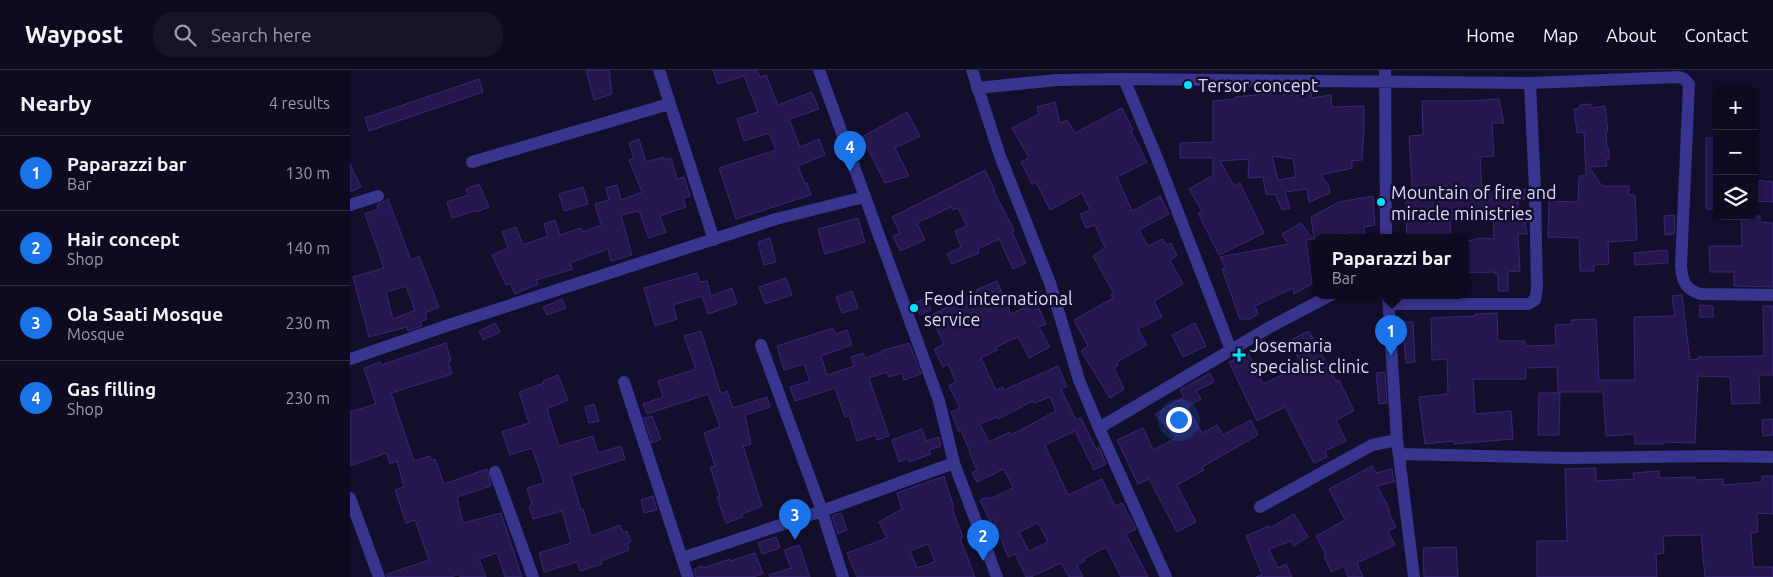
<!DOCTYPE html>
<html lang="en">
<head>
<meta charset="utf-8">
<style>
  body { margin:0; font-family:Ubuntu,sans-serif; background:#171329; color:#f1f3f6 }
  .controls { position:absolute; right:15px; top:15px; display:grid; overflow:hidden; border-radius:10px; box-shadow:0 2px 8px #0003 }
  .controls button { width:45px; height:45px; display:grid; place-items:center; padding:0; border:0; border-bottom:1px solid #2e2b3e; background:#0e0a20; color:#f1f3f6; font:25px sans-serif }
  .you { position:absolute; left:828px; top:349px; width:18px; height:18px; margin:-12px; border:4px solid #fff; border-radius:50%; background:#1a73e8; box-shadow:0 0 0 8px #1a73e833 }
  .badge { display:grid; place-items:center; width:32px; height:32px; border-radius:50%; background:#1a73e8; color:#fff; font-size:16px; font-weight:700 }
  .pin { position:absolute; translate:-50% -41px; filter:drop-shadow(0 1px 2px #0008) }
  .pin::after { content:''; position:absolute; top:26px; width:18px; height:15px; background:inherit; clip-path:polygon(0 0,100% 0,50% 100%) }
  .popup { position:absolute; left:964px; top:164px; width:155px; height:65px; box-sizing:border-box; display:grid; place-content:center; border-radius:10px; background:#0e0a20; filter:drop-shadow(0 1px 4px #0005); font-size:16px; white-space:nowrap; color:#9b9aa5 }
  .popup b { font-size:19px; color:#f1f3f6 }
  .popup::after { content:''; position:absolute; left:50%; top:100%; margin-left:-10px; border:10px solid transparent; border-top-color:#0e0a20 }
  .list { margin:0; padding:0; list-style:none }
  h2 { display:flex; justify-content:space-between; align-items:center; height:65px; margin:0; padding:0 20px; font-size:21px }
  h2 small { font-size:16px; font-weight:400; color:#9b9aa5 }
  .list li { display:grid; grid-template-columns:32px 1fr auto; gap:15px; align-items:center; box-sizing:border-box; height:75px; padding:0 20px; border-top:1px solid #2e2b3e }
  .list b { display:block; font-size:19px; white-space:nowrap }
  .list p { margin:0; font-size:16px; white-space:nowrap; color:#9b9aa5 }
  .list em { font-size:16px; font-style:normal; color:#9b9aa5 }
  .icon { flex:none; width:28px; height:28px; fill:none; stroke:currentColor; stroke-width:2; stroke-linecap:round; stroke-linejoin:round }
  .map { position:relative; flex:none; width:1423px; height:507px; overflow:hidden }
  header { display:flex; align-items:center; gap:30px; box-sizing:border-box; height:70px; padding:0 25px; background:#0e0a20; border-bottom:1px solid #2e2b3e }
  header strong { font-size:24px }
  nav { display:flex; gap:28px; margin-inline-start:auto; font-size:18px }
  .search { width:350px; height:45px; background:#171329; display:flex; align-items:center; gap:12px; box-sizing:border-box; padding:0 18px; border-radius:20px; color:#9b9aa5; font-size:19px }
  main { display:flex }
  aside { flex:1; background:#0e0a20 }
  .map>svg:first-child { display:block }
  .building { fill:#24184e; stroke:#3a277c; fill-rule:evenodd }
  .lines { fill:none; stroke-linecap:round; stroke-linejoin:round }
  .minor { stroke:#39348e; stroke-width:12 }
  .poi-dot { fill:#03e1ff; stroke:#130e2b; stroke-width:2 }
  .labels { text-anchor:middle; dominant-baseline:central; stroke-width:5; stroke-linejoin:round; paint-order:stroke }
  .poi-label { font-size:18px; fill:#ddd7ff; stroke:#130e2b; text-anchor:start }
</style>
</head>
<body>
<header>
<strong>Waypost</strong>
<div class="search"><svg class="icon" aria-label="search" viewBox="0 0 24 24"><circle cx="10" cy="10" r="6"/><path d="M15 15l6 6"/></svg>Search here</div>
<nav><a>Home</a><a>Map</a><a>About</a><a>Contact</a></nav>
</header>
<main>
<aside>
<h2>Nearby<small>4 results</small></h2>
<ul class="list">
<li><span class="badge">1</span><div><b>Paparazzi bar</b><p>Bar</p></div><em>130 m</em></li>
<li><span class="badge">2</span><div><b>Hair concept</b><p>Shop</p></div><em>140 m</em></li>
<li><span class="badge">3</span><div><b>Ola Saati Mosque</b><p>Mosque</p></div><em>230 m</em></li>
<li><span class="badge">4</span><div><b>Gas filling</b><p>Shop</p></div><em>230 m</em></li>
</ul>
</aside>
<div class="map">
<svg width="1423" height="507" viewBox="0 0 1423 507">
  <rect width="100%" height="100%" fill="#130e2b"/>
  <path class="building" d="M236,0H259L262,24L244,30Z
    M363,0H407L410,7L416,5L428,35L462,22L469,39L439,49L450,77L469,69L475,85L448,96L455,114L457,113L461,125L386,149L369,98L426,80L419,63L394,71L387,49L408,42L394,6L368,14Z
    M129,9L133,22L19,61L15,48Z
    M962,22L961,28L981,25L982,37L1014,36V59L1012,90L1002,91V98L971,105L979,116L980,123L959,132L957,119L935,122L940,138L932,140L925,124L916,125L913,107L898,108L899,89L870,91L884,116L890,113L914,163L869,185L848,143L852,141L839,119L863,105V88H830V73L863,72V31L885,29V27L925,23ZM922,86L943,89L946,107L928,110Z
    M1149,29L1154,53H1142L1144,86L1130,87L1132,122L1177,119V129H1168L1169,150H1175L1177,164H1168L1170,201L1158,202V221H1148V204H1145V202L1117,203L1115,171L1124,170L1129,168L1144,169L1143,144L1108,146V149L1100,150L1101,167H1057L1056,144V130H1063L1059,66L1073,65L1072,31H1117Z
    M705,32L710,53L717,50L725,63L772,38L783,60L781,61L797,92L767,107L782,141L810,126L819,144L789,160L798,176L813,169L816,175L821,173L827,186L820,190L833,214L804,231L812,247L788,259L797,275L767,292L768,295L764,298L774,319L760,328L731,281L738,276L724,250L763,228L761,225L764,224L743,186L755,178L745,155L736,158L730,144L740,140L732,123L700,140L686,112L682,114L671,92L679,88L662,58L689,44L687,37Z
    M1241,34V38L1255,36L1258,61H1256L1257,80L1259,79V89H1256L1257,96L1239,97L1252,116H1279V125H1285L1287,170L1258,172L1259,194L1244,195V201H1230L1229,168L1198,167L1199,131L1228,132L1229,106H1236L1234,62L1227,63L1224,39L1230,38V35Z
    M557,42L570,66L545,78L559,106L535,113L512,67Z
    M1356,68H1367V139H1356Z
    M289,69L296,92L314,87V90L321,88L327,109L334,107L340,126L333,128L336,137L310,146L316,162L299,168L289,141L271,145L282,185L261,191L258,179L220,193L223,199L186,210L188,214L165,224L160,213L156,215L142,185L158,178L152,162L166,157L173,175L198,166L194,154L205,150L210,165L231,158L233,162L251,155L245,134L259,130L256,118L267,115L271,130L292,122L279,90L284,88L279,73Z
    M0,94L11,117L0,122Z
    M635,100L645,120H643L663,158L664,161L662,162L676,193L663,199L649,169L628,179L629,183L602,194L597,184L611,177L605,161L617,156L608,138L603,140L601,137L567,153L575,170L550,181L543,166L550,163L542,147Z
    M1404,110L1423,112V132L1404,131Z
    M129,114L139,137L126,142L125,141L102,148L97,132L118,125L116,119Z
    M233,117L238,134L214,141L209,124Z
    M1023,126L1025,155L1014,157L1016,167H1004L1003,162L964,169L961,147L989,132Z
    M38,129L61,190L69,186L89,237L75,243L77,249L70,252L72,256L58,261L57,257L19,267L3,207L34,198L15,144L28,139L27,135ZM56,216L65,240L43,249L36,222Z
    M1325,145L1324,164L1315,165L1314,146Z
    M1391,146H1410V152L1423,153V217L1384,216V202H1360L1359,176H1392Z
    M508,148L515,172L475,184L468,159Z
    M951,153L963,169L956,170L962,214L944,224L943,218L905,236L908,244L900,249H890L872,199L875,197L870,187L938,174L932,164Z
    M420,168L426,192L414,195L408,172Z
    M1317,180L1318,193L1285,195L1284,183Z
    M347,203L350,212L357,211L361,226L382,218L387,234L358,244L352,226L323,235L327,249L305,256L294,218Z
    M436,208L442,225L415,234L409,217Z
    M647,211L661,244L686,232L696,254L689,257L700,277L679,288L668,267L646,277L647,280L631,288L646,320L653,317L654,320L708,296L717,316L711,319L726,350L731,348L746,379L749,377L756,394L744,400L725,361L695,375L718,425L752,409L765,436L772,433L786,459L776,464L798,507H771L756,477L734,489L735,491L727,495L733,507H719L711,493L681,507H676L665,484L658,487L643,449L640,451L630,430L638,427L639,429L663,418L654,399L627,412L622,403L627,400L619,382L620,381L611,361L609,362L601,342L610,338L599,316L606,312L598,294L593,297L584,279L594,274L580,246L627,222L626,220ZM700,327L706,341L661,365L660,362L639,372L630,354L647,347L648,349L683,331L684,333ZM688,453L698,472L679,481L669,462Z
    M502,221L508,238L492,243L486,227Z
    M1332,225L1340,290L1348,289V287L1414,286L1413,236H1423V305H1409L1410,333L1382,334L1380,307L1348,306L1345,373L1313,372V374H1285V364L1256,366L1253,322H1208L1207,297L1176,298V309H1123L1125,344L1161,341L1163,369L1104,374V371L1075,374L1069,327L1098,324L1097,289L1082,290L1081,248L1125,246V244L1147,243L1148,271H1175V276L1206,275L1205,255L1222,254L1221,250L1246,249L1249,310H1285L1284,247L1325,246L1322,226Z
    M576,228L581,240L570,245L564,233Z
    M212,229L216,238L197,245L193,237Z
    M1350,235L1363,236V247H1349Z
    M1052,252H1063L1065,292L1056,293Z
    M145,253L150,262L133,270L129,261Z
    M845,253L856,276L833,287L822,265Z
    M483,258L485,264L497,260L502,275L471,286L477,305L504,296L501,287L513,283L515,288L532,282L531,281L559,273L571,304L554,310L552,303L539,307L537,302L519,308L539,366L527,370L525,365L507,371L499,345L495,347L485,318L445,331L440,317L460,311L454,294L434,300L427,276Z
    M351,261L371,324L377,321L383,338L417,327L420,337L395,345L401,374L393,376L412,436L392,444L393,447L376,453L367,427H370L360,397L365,396L354,363L370,357L358,324L297,344L293,334L313,327L308,311L346,299L334,266Z
    M959,261L986,311L989,310L1004,341L986,350L996,371L975,381L977,387L964,393L935,337L907,351L879,292L898,283L913,314L932,305L930,301L950,291L939,271Z
    M96,273L101,291H98L102,304L41,323L64,391L80,386L81,390L85,389L94,414L137,399L141,416L107,427L113,453L151,443L172,507H155L147,483L129,489L136,507H110L109,504L101,507H37V504L79,490L65,450L56,453L45,420L54,417L47,391L40,394L36,383L0,396V342L26,334L14,298L30,292L31,295Z
    M1035,302L1037,333L1029,334L1026,303Z
    M860,303L864,312L846,321L851,329L837,337L852,363L867,355L873,365L901,350L908,365L852,397L854,400L827,415L846,452L827,462L799,409L788,414L767,370L793,358L803,380L826,368L805,344L834,327L830,320Z
    M208,305L218,330L197,339L209,376L243,366L248,383L271,376L275,389L221,406L231,440L233,439L241,466L270,455L273,462L277,461L281,472L277,473L279,480L251,491L252,494L230,501L227,492L194,502L189,483L221,473L212,441L183,449L179,436L182,435L177,418L194,413L182,378L160,385L152,362L179,353L169,322L194,313L193,311Z
    M1189,323H1210L1209,365H1188Z
    M244,334L249,351L239,353L235,337Z
    M302,346L311,369L302,373L294,348Z
    M1423,349V365L1413,366L1412,350Z
    M572,359L576,371L589,367L591,376L579,380L581,384L559,392L558,388L549,392L542,370Z
    M1022,396L1026,403L1042,399L1044,412L1027,416L1040,440L1038,441L1046,457L1038,461L1045,475L1007,493L1013,507H998L994,496L981,502L974,486L976,485L966,466L995,450L979,419Z
    M1246,398V411L1284,409L1283,403L1309,401V408L1345,407V410L1373,409V415L1412,412V406H1423V444L1407,443L1408,462L1401,463L1403,497H1423V507H1355L1351,465L1313,466L1314,483L1306,484L1307,507H1187V471H1217V469L1215,399Z
    M594,406L604,438L602,439L613,467L610,468L625,507H507L497,483L537,468L529,452L552,439L547,423ZM578,474L585,492L567,498L560,481Z
    M303,426L307,440L294,443L291,430Z
    M491,443L497,460L488,464L482,446Z
    M944,444L958,467L944,476L941,471L919,479L928,498L936,494L942,507H906L912,505L896,466L919,456L920,458Z
    M426,467L430,478L412,484L408,473Z
    M449,475L460,507H420L419,505L441,498L434,480Z
    M1106,477L1108,507H1074L1073,478Z
    M405,483L413,504L403,507H346L344,499L352,496L353,498L380,489L381,491Z"/>
  <g class="lines">
    <path class="minor" d="M309,0L364,170
      M469,0L589,331L604,393L647,507
      M622,0L650,86L700,213L729,310L749,358L816,507
      M1035,0L1036,167
      M774,9L807,88L881,280
      M627,18L707,10L774,9L1180,13L1329,7L1334,9L1339,14L1331,196C1332,210 1335,220 1351,224L1423,225
      M122,92L319,34
      M0,135L28,126
      M1038,225L1047,370L1064,507
      M1040,234H1178L1185,230L1187,219L1185,120L1180,13
      M411,275L472,441L493,507
      M0,289L102,254L426,149L514,127
      M274,312L338,507
      M749,358L920,257L981,225
      M1049,384L1218,388L1365,386L1423,387
      M145,402L183,507
      M0,428L29,507
      M910,437L1022,375L1047,370
      M332,488L472,441L604,393"/>
  </g>
  <g class="poi-dot">
    <circle cx="838" cy="15" r="5"/>
    <circle cx="1031" cy="132" r="5"/>
    <circle cx="564" cy="238" r="5"/>
    <path d="M886.5 277.5h5v5h5v5h-5v5h-5v-5h-5v-5h5z"/>
  </g>
  <g class="labels">
    <g class="poi-label">
      <text x="848" y="15">Tersor concept</text>
      <text x="1041" y="122">Mountain of fire and<tspan x="1041" dy="21">miracle ministries</tspan></text>
      <text x="574" y="228">Feod international<tspan x="574" dy="21">service</tspan></text>
      <text x="900" y="275">Josemaria<tspan x="900" dy="21">specialist clinic</tspan></text>
    </g>
  </g>
</svg>
<div class="controls">
<button>+</button>
<button>−</button>
<button><svg class="icon" aria-label="layers" viewBox="0 0 24 24"><path d="M12 4l9 5-9 5-9-5zM3 14l9 5 9-5"/></svg></button>
</div>
<div class="you"></div>
<div class="pin badge" style="left:1041px;top:286px">1</div>
<div class="popup"><b>Paparazzi bar</b>Bar</div>
<div class="pin badge" style="left:633px;top:491px">2</div>
<div class="pin badge" style="left:445px;top:470px">3</div>
<div class="pin badge" style="left:500px;top:102px">4</div>
</div>
</main>
</body>
</html>
